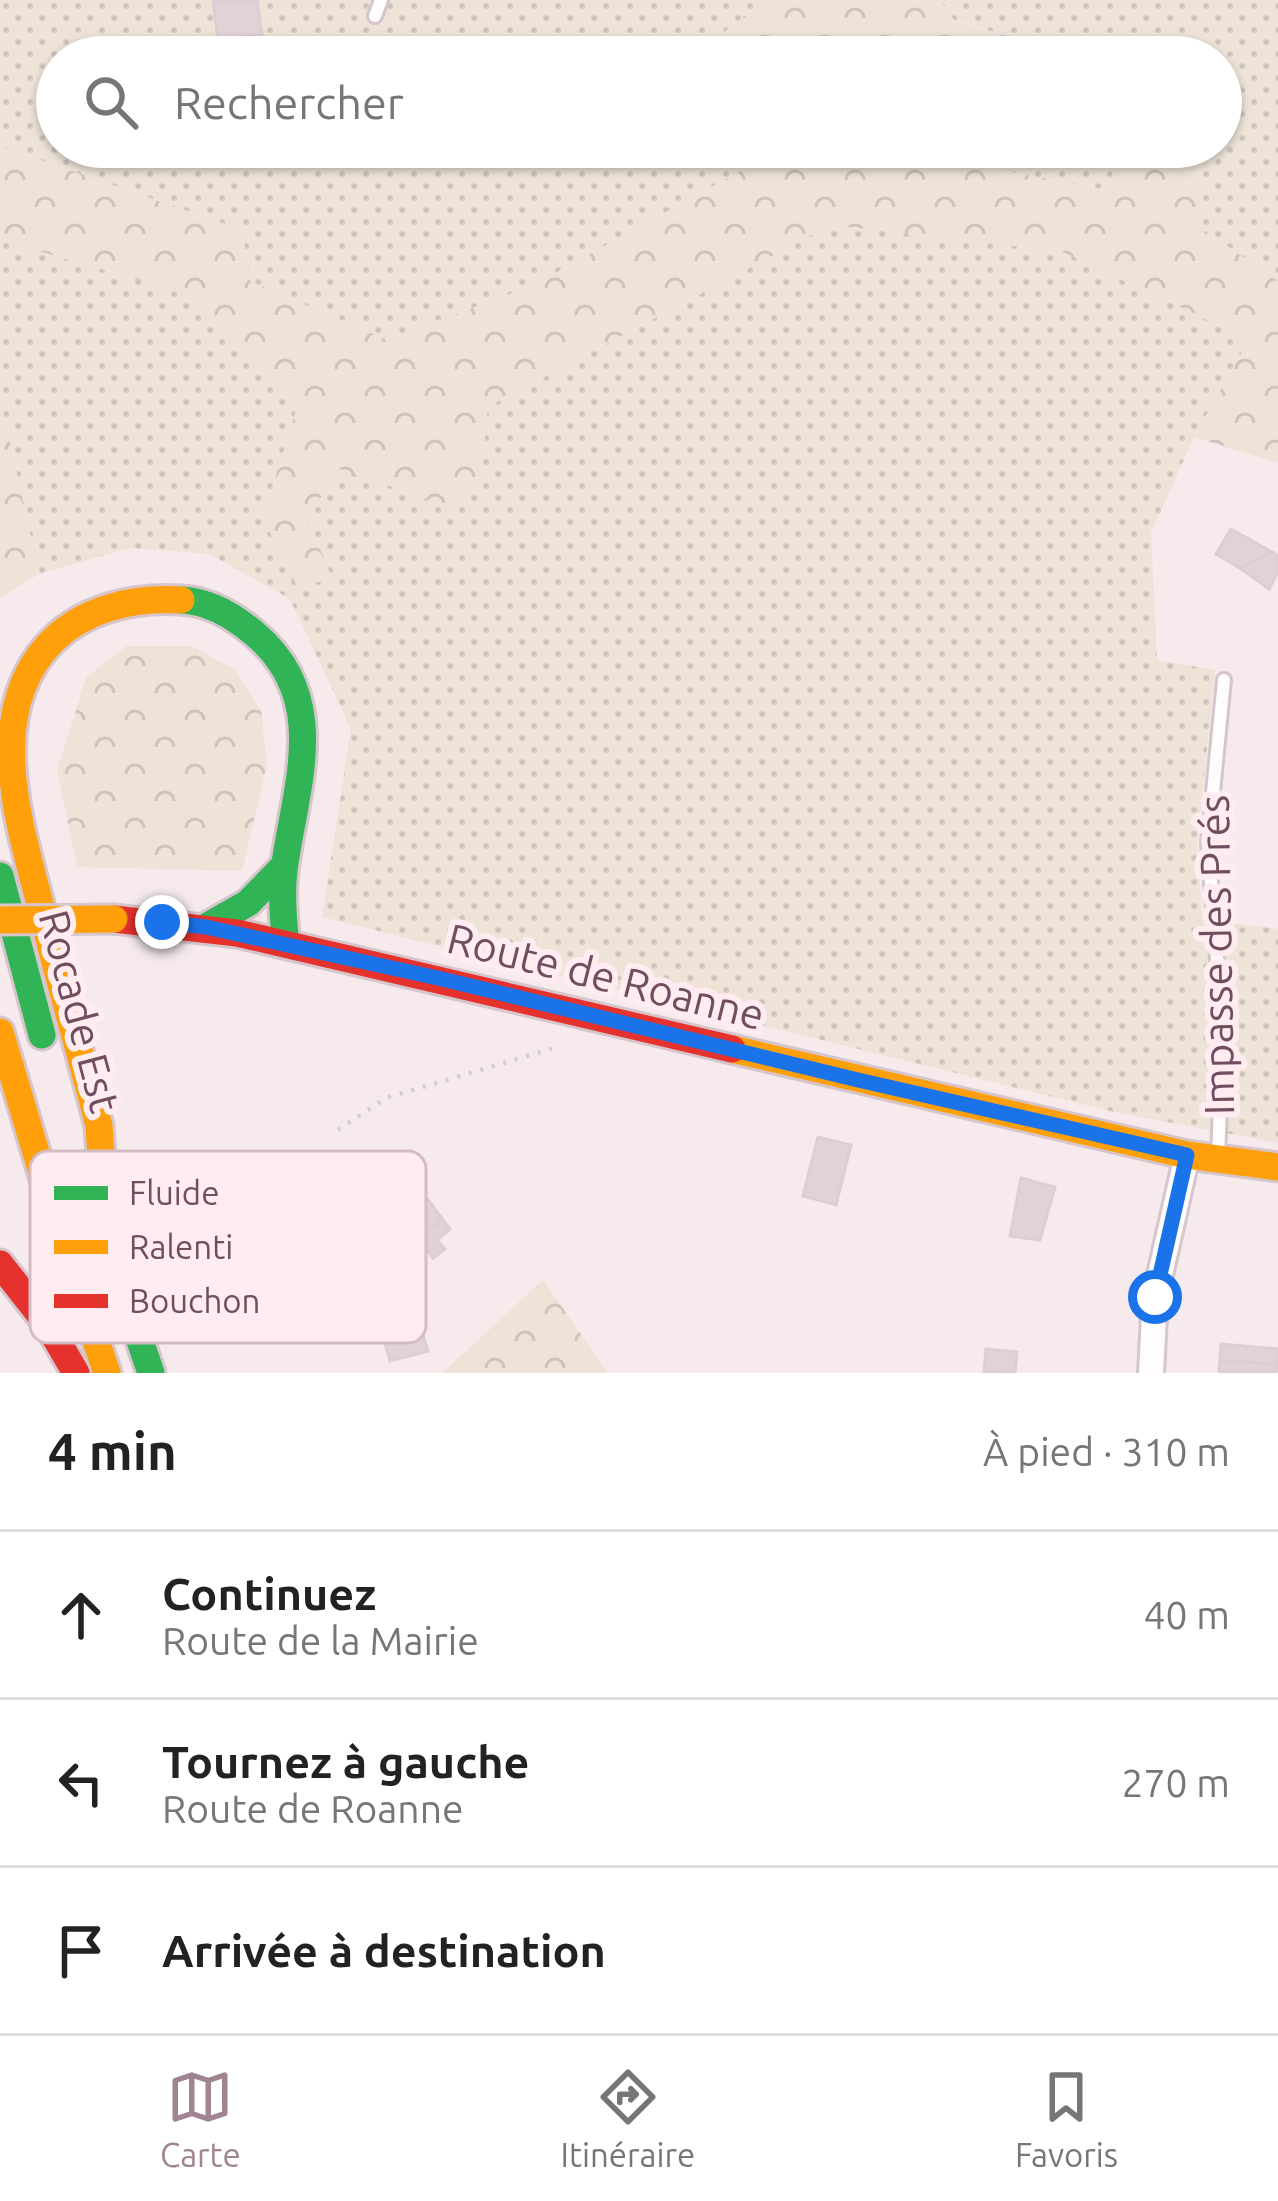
<!DOCTYPE html>
<html lang="fr">
<head>
<meta charset="utf-8">
<style>
  body { margin:0; font-family:Ubuntu,sans-serif; background:#f6f6f6; color:#222 }
  .stop { position:absolute; width:36px; height:36px; margin:-27px; border:9px solid #1a73e8; border-radius:50%; background:#fff }
  .stop.end { background:#1a73e8; border-color:#fff; box-shadow:0 3px 12px #0008 }
  .list { margin:0; padding:0; list-style:none }
  h2 { display:flex; justify-content:space-between; align-items:center; height:156px; margin:0; padding:0 48px; font-size:51px }
  h2 small { font-size:39px; font-weight:400; color:#767676 }
  .list li { display:grid; grid-template-columns:78px 1fr auto; gap:36px; align-items:center; box-sizing:border-box; height:168px; padding:0 48px; border-top:3px solid #e0e0e0 }
  .list b { display:block; font-size:45px; white-space:nowrap }
  .list p { margin:0; font-size:39px; white-space:nowrap; color:#767676 }
  .list em { font-size:39px; font-style:normal; color:#767676 }
  .icon { flex:none; width:66px; height:66px; fill:none; stroke:currentColor; stroke-width:2; stroke-linecap:round; stroke-linejoin:round }
  .map { position:relative; flex:none; width:1278px; height:1373px; overflow:hidden }
  .search { position:absolute; background:#fff; box-shadow:0 3px 9px #0004; left:36px; right:36px; top:36px; height:132px; display:flex; align-items:center; gap:30px; box-sizing:border-box; padding:0 42px; border-radius:66px; color:#767676; font-size:45px }
  .sheet { height:660px; background:#fff }
  nav { display:flex; justify-content:space-around; align-items:center; box-sizing:border-box; height:168px; border-top:3px solid #e0e0e0; background:#fff; font-size:33px; color:#767676 }
  nav a { display:grid; justify-items:center; gap:6px }
  nav .on { color:#a08491 }
  .map>svg:first-child { display:block }
  .grass { fill:url(#grass-dots) }
  .forest { fill:url(#forest-crowns) }
  .building { fill:#e2d2d8; stroke:#decdd4; stroke-width:3 }
  .lines { fill:none; stroke-linecap:round; stroke-linejoin:round }
  .lane-casing { stroke:#d4c6cb; stroke-width:18 }
  .street-casing { stroke:#d4c6cb; stroke-width:30 }
  .fast-casing { stroke:#d6c6cc; stroke-width:33 }
  .slow-casing { stroke:#d6c6cc; stroke-width:33 }
  .jam-casing { stroke:#d6c6cc; stroke-width:33 }
  .path { stroke:#d6cbcf; stroke-width:4.5; stroke-dasharray:3 9; stroke-linecap:butt }
  .lane { stroke:#fefcfc; stroke-width:12 }
  .street { stroke:#fefcfc; stroke-width:24 }
  .fast { stroke:#30b455; stroke-width:27 }
  .slow { stroke:#ff9f0a; stroke-width:27 }
  .jam { stroke:#e5322d; stroke-width:27 }
  .slow-bridge-casing { stroke:#d6c6cc; stroke-width:33; stroke-linecap:butt }
  .slow-bridge { stroke:#ff9f0a; stroke-width:27 }
  .route { stroke:#1a73e8; stroke-width:15 }
  .labels { text-anchor:middle; dominant-baseline:central; stroke-width:12; stroke-linejoin:round; paint-order:stroke }
  .street-label { font-size:42px; fill:#714d60; stroke:#feecf0 }
  .key { fill:#feecf0; stroke:#d4bcc5; stroke-width:3 }
  .key-label { font-size:33px; fill:#714d60 }
</style>
</head>
<body>
<div class="map">
<svg width="1278" height="1373" viewBox="0 0 1278 1373">
  <defs>
    <pattern id="grass-dots" width="8" height="8" patternUnits="userSpaceOnUse" patternTransform="scale(3)"><rect width="8" height="8" fill="#eee3d7"/><path d="M2 2h.1M6 6h.1" fill="none" stroke="#cfc4bb" stroke-width="1.8" stroke-linecap="round"/></pattern>
    <pattern id="forest-crowns" width="20" height="18" patternUnits="userSpaceOnUse" patternTransform="scale(3)"><rect width="20" height="18" fill="#eee3d7"/><path d="M2 6a3 3 0 1 1 6 0M12 15a3 3 0 1 1 6 0" fill="none" stroke="#cfc4bb"/></pattern>
  </defs>
  <rect width="100%" height="100%" fill="#f6eaed"/>
  <path class="grass" d="M0,0H765L721,35L826,57H57V147H784L534,285L387,340L250,281L242,230L0,146Z
    M940,0H1278V281L1201,228L1196,168L1170,147H1221V57H1054L1039,45L954,20Z
    M878,147H1088L1109,158L1117,192Z
    M830,225L1061,251L1250,340L1194,437L1151,533L1157,660L1215,670L1197,845L1202,919L1278,929V1143L1114,1112L322,917L351,729L290,599L210,554L130,548L39,574L0,397V240L172,289L300,398L263,518L308,521L337,467L441,504L488,407Z"/>
  <path class="forest" d="M765,0H940L954,21L1039,45L1054,57H826L720,35Z
    M0,146L242,230L250,281L387,340L534,285L784,147H878L1116,192L1109,158L1088,147H1170L1196,168L1201,228L1278,281V463L1194,437L1249,339L1061,251L830,225L488,407L480,489L441,504L337,468L308,521L333,580L295,585L263,518L300,398L172,289L0,240Z
    M0,397L39,574L0,598Z
    M126,646H192L235,670L261,711L267,764L242,871L77,867L57,770L86,678Z
    M543,1280L608,1373H442Z"/>
  <path class="building" d="M213,0H257L262,35L218,40Z
    M1231,529L1272,552L1240,568L1216,554Z
    M1272,552L1278,556V572L1269,589L1240,568Z
    M818,1137L851,1145L836,1205L803,1196Z
    M404,1167L443,1220L419,1238L380,1185Z
    M1021,1178L1055,1187L1040,1240L1010,1236Z
    M443,1220L450,1229L437,1240L445,1249L433,1258L419,1238Z
    M417,1315L428,1351L390,1361L380,1326Z
    M1221,1344L1277,1349V1364L1220,1360Z
    M986,1349L1017,1352L1015,1373L984,1372Z
    M1220,1360L1277,1364L1276,1373H1219Z"/>
  <g class="lines">
    <g class="lane-casing">
      <path id="lane" d="M375,16L381,0
        M1218,1157L1223,1035L1208,843L1224,680"/>
    </g>
    <g class="street-casing">
      <path id="street" d="M1151,1373L1155,1297L1187,1155"/>
    </g>
    <g class="fast-casing">
      <path id="fast" d="M181,600C209,601 235,617 255,634C332,699 295,787 284,870C281,894 283,919 286,944
        M0,876L42,1035
        M206,927L248,903L284,866
        M87,1185L151,1373"/>
    </g>
    <g class="slow-casing">
      <path id="slow" d="M0,1032L67,1256L107,1373
        M732,1049L1187,1155L1278,1167
        M95,1212L101,1156L99,1126C81,1055 60,984 42,912C30,864 15,816 12,767C5,657 73,594 181,600"/>
    </g>
    <g class="jam-casing">
      <path id="jam" d="M114,919L237,933L732,1049
        M0,1264L48,1325L76,1373"/>
    </g>
    <path class="path" d="M338,1130L386,1098L554,1048L556,1041"/>
    <use href="#lane" class="lane"/>
    <use href="#street" class="street"/>
    <use href="#fast" class="fast"/>
    <use href="#slow" class="slow"/>
    <use href="#jam" class="jam"/>
    <g class="slow-bridge-casing">
      <path id="slow-bridge" d="M0,920L114,919"/>
    </g>
    <use href="#slow-bridge" class="slow-bridge"/>
  </g>
  <g class="lines">
    <path class="route" d="M162,922L206,927L442,979L858,1080L1187,1155L1155,1297"/>
  </g>
  <g class="labels">
    <g class="street-label">
      <text transform="translate(1216 955) rotate(-91)">Impasse des Prés</text>
      <text transform="translate(606 976) rotate(14)">Route de Roanne</text>
      <text transform="translate(80 1011) rotate(75)">Rocade Est</text>
    </g>
  </g>
  <rect x="30" y="1151" width="396" height="192" rx="18" class="key"/>
  <rect x="54" y="1186" width="54" height="14" fill="#30b455"/>
  <rect x="54" y="1240" width="54" height="14" fill="#ff9f0a"/>
  <rect x="54" y="1294" width="54" height="14" fill="#e5322d"/>
  <g class="key-label">
    <text x="129" y="1205">Fluide</text>
    <text x="129" y="1259">Ralenti</text>
    <text x="129" y="1313">Bouchon</text>
  </g>
</svg>
<div class="stop" style="left:1155px;top:1297px"></div>
<div class="stop end" style="left:162px;top:922px"></div>
<div class="search"><svg class="icon" aria-label="search" viewBox="0 0 24 24"><circle cx="10" cy="10" r="6"/><path d="M15 15l6 6"/></svg>Rechercher</div>
</div>
<section class="sheet">
<h2>4 min<small>À pied · 310 m</small></h2>
<ul class="list">
<li><svg class="icon" aria-label="ahead" viewBox="0 0 24 24"><path d="M12 20V5M6 11l6-6 6 6"/></svg><div><b>Continuez</b><p>Route de la Mairie</p></div><em>40 m</em></li>
<li><svg class="icon" aria-label="left" viewBox="0 0 24 24"><path d="M17 20v-9H6M10 6l-5 5 5 5"/></svg><div><b>Tournez à gauche</b><p>Route de Roanne</p></div><em>270 m</em></li>
<li><svg class="icon" aria-label="arrive" viewBox="0 0 24 24"><path d="M6 21V4h12l-3 4 3 4H6"/></svg><div><b>Arrivée à destination</b></div></li>
</ul>
</section>
<nav>
<a class="on"><svg class="icon" aria-label="map" viewBox="0 0 24 24"><path d="M3 6l6-2 6 2 6-2v14l-6 2-6-2-6 2zM9 4v14M15 6v14"/></svg>Carte</a>
<a><svg class="icon" aria-label="directions" viewBox="0 0 24 24"><path d="M12 3l9 9-9 9-9-9zM9 14v-3h6M13 9l2 2-2 2"/></svg>Itinéraire</a>
<a><svg class="icon" aria-label="saved" viewBox="0 0 24 24"><path d="M7 4h10v16l-5-4-5 4z"/></svg>Favoris</a>
</nav>
</body>
</html>
